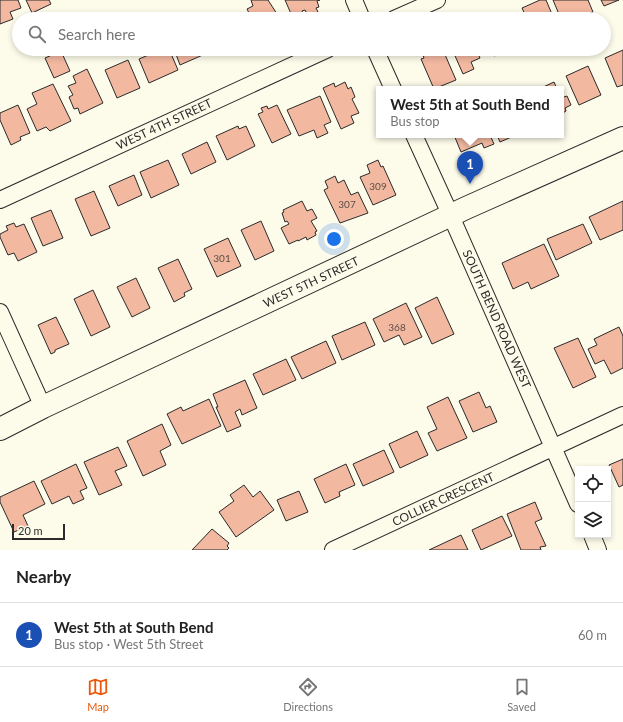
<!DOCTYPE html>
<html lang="en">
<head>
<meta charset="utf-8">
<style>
  body { margin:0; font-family:Lato,sans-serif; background:#f2f2f2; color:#222 }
  .controls { position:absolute; right:12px; bottom:12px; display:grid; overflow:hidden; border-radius:0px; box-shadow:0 2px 6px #0003 }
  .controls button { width:36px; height:36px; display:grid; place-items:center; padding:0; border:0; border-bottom:1px solid #e0e0e0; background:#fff; color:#222; font:20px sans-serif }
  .scale { position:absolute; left:12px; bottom:10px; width:53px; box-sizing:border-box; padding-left:4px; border:2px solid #2b2b2b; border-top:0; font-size:11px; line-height:14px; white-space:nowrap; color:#2b2b2b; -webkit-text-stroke:3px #fdfbea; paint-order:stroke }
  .you { position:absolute; left:334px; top:239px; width:14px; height:14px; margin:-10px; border:3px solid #fff; border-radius:50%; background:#1a73e8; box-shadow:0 0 0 6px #1a73e833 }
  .badge { display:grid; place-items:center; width:26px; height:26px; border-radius:50%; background:#ea580c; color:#fff; font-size:13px; font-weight:700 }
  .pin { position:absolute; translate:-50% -33px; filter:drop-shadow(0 1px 2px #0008) }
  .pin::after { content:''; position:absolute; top:21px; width:14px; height:12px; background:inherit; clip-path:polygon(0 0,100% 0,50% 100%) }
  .popup { position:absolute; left:376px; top:86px; width:188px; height:52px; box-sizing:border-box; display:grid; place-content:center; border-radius:0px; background:#fff; filter:drop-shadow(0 1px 3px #0005); font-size:13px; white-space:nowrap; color:#767676 }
  .popup b { font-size:15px; color:#222 }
  .popup::after { content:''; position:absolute; left:50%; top:100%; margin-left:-8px; border:8px solid transparent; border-top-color:#fff }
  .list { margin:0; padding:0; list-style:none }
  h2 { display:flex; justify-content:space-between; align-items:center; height:52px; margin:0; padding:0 16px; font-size:17px }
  h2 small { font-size:13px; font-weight:400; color:#767676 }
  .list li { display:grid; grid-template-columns:26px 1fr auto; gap:12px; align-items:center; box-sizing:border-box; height:64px; padding:0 16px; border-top:1px solid #e0e0e0 }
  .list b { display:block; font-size:15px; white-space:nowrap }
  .list p { margin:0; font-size:13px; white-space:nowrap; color:#767676 }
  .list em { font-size:13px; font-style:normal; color:#767676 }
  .icon { flex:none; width:22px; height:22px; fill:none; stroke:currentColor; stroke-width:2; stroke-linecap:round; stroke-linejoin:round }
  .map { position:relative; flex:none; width:623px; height:550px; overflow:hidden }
  .search { position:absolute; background:#fff; box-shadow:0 2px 6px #0003; left:12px; right:12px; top:12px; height:44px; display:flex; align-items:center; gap:10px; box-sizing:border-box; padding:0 14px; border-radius:22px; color:#767676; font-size:15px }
  .sheet { height:116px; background:#fff }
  nav { display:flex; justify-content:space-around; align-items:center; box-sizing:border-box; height:56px; border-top:1px solid #e0e0e0; background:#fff; font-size:11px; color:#767676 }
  nav a { display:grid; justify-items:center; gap:2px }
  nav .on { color:#ea580c }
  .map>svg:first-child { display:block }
  .building { fill:#f2b8a0; stroke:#2b2b2b }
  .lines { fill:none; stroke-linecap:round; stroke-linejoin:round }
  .minor-casing { stroke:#2b2b2b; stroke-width:18 }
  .secondary-casing { stroke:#2b2b2b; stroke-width:24 }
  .minor { stroke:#fdfbea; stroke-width:16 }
  .secondary { stroke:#fdfbea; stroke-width:22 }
  .labels { text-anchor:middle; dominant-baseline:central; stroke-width:3; stroke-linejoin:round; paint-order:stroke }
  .number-label { font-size:10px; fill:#5d4e48 }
  .street-label { font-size:12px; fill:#2b2b2b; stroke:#fdfbea }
</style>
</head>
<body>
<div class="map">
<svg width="623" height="550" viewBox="0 0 623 550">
  <rect width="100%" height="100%" fill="#fdfbea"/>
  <path class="building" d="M0,0H18L21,8L10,12L13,19L0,24Z
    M26,0H49L51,4L32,13Z
    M251,0H268L277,14L276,19H252L247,9L253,6Z
    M285,0H320L317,1L319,7L316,8L318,12L308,16L305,10L302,11L303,13L297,16L296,14L292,16Z
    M540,0H546L554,19H527L522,8Z
    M553,0H588L593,12L577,18L578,19H561Z
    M601,0H619L604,6Z
    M139,14L141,19H129Z
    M157,49H169L178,70L149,83L139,59L158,51Z
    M174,49H203L205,54L180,65Z
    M452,49H476L480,58L471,62L474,69L463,74Z
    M491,49H510L494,56Z
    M443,50L456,80L434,89L421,59L424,58L423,55L429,52L430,55Z
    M623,50V85L617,87L605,58Z
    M61,51L70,71L54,78L45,58Z
    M128,60L140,88L117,98L105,70Z
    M588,66L601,95L579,105L566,76Z
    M87,69L103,103L80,114L78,108L74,109L69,97L73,95L68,86L76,83L73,76Z
    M345,82L348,89L351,87L355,97L352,99L359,113L351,116L354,123L341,129L323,88L334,83L335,87Z
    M554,82L557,89H539Z
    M53,84L71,121L50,131L46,127L37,131L27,109L37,104L32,93Z
    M320,96L331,122L324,125L328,133L317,138L314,130L299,136L287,110Z
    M567,96L571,105L565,108L566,111L561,114V98Z
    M18,105L30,133L20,137L21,140L11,145L0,120V113Z
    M277,105L291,134L272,143L258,114L263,112L261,108L267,106L268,109Z
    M238,126L239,129L246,126L255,146L227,160L216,136Z
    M454,135H490L494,144L484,148L482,143L461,152Z
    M497,135H516L500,142Z
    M207,142L216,162L191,174L182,154Z
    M168,160L179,185L151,198L140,172Z
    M378,160L381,167L383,166L396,195L373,205L360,177L370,173L367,165Z
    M134,175L142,195L118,206L109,186Z
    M335,176L338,183L344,180L351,195L358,192L368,213L340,223L324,190L328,188L325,181Z
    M94,191L110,228L91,236L75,199Z
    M302,201L307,211L312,209L317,218L311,221L317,231L315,232L316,235L307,240L306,237L298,241V240L289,244L281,228L289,224L287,221L285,222L282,213L284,212L283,210Z
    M623,201V230L600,240L589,217Z
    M51,210L63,238L43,246L31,218Z
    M261,221L274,251L255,260L241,230Z
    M14,223L16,227L24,224L37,252L18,261L14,253L8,255L0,237V234L8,230L6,226Z
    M583,224L592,243L556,260L547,239Z
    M228,238L241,266L217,277L204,249Z
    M544,244L559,276L531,289L528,282L513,289L502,263Z
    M178,259L192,289L184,293L185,296L174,302L158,268Z
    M136,278L150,308L132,317L117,287Z
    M93,290L110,327L91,336L74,299Z
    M437,297L454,334L432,344L415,308Z
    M406,303L422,337L404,345L399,335L384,342L373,319Z
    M56,317L69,344L55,350V352L51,354L38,325Z
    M365,322L375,345L342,360L332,336Z
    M619,327L623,336V368L611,374L604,360L595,364L588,349L597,345L594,339Z
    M578,338L596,377L573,388L554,348Z
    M326,341L336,363L302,379L291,357Z
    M286,359L296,380L263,395L253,374Z
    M245,380L257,408L242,415L240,409L235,412L241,426L227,432L216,407H218L213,394Z
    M479,392L486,408L490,406L497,422L473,432L459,401Z
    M448,397L467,438L437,451L428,433L437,429L427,407Z
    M209,399L221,426L182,444L167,414L181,407L183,411Z
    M162,424L171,445L160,451L166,465L143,476L127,441Z
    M417,431L428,455L400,468L389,444Z
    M118,447L127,466L115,471L122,485L99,495L84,462Z
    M384,450L394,472L363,486L353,464Z
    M623,459V485L619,487L609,465Z
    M76,464L87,488L80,491L84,499L73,504L69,496L52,504L41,481Z
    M346,464L355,485L339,492L340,496L325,503L314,479Z
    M34,481L45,504L23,515L28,526L14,532L0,502V497Z
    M244,485L253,497L260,491L274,510L236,537L219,512L234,501L230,495Z
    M299,491L308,512L286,521L277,500Z
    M535,502L542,519L535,522L546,546L540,547L541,550H521L507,514Z
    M502,516L512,536L481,550L472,530Z
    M212,529L229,543L227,546L229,548L227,550H192Z
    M461,535L468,550H429Z"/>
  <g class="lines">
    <g class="minor-casing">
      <path id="minor" d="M354,0L362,19
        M394,19L437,0
        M375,49L393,89
        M414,135L451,216L578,504
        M0,200L328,49
        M0,312L43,407
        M592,535L598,550
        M333,550L623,415"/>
    </g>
    <g class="secondary-casing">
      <path id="secondary" d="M0,429L43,407L466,208L623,138"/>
    </g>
    <use href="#minor" class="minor"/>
    <use href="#secondary" class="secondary"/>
  </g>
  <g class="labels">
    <g class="number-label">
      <text x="378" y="186">309</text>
      <text x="347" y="204">307</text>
      <text x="222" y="258">301</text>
      <text x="397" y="327">368</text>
    </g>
    <g class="street-label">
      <text transform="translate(164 124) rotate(-25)">WEST 4TH STREET</text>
      <text transform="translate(311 282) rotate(-25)">WEST 5TH STREET</text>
      <text transform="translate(497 319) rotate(66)">SOUTH BEND ROAD WEST</text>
      <text transform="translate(443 499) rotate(-25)">COLLIER CRESCENT</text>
    </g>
  </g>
</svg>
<div class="controls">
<button><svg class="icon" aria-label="locate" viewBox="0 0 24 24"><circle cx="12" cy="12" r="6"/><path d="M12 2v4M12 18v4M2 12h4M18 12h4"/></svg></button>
<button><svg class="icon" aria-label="layers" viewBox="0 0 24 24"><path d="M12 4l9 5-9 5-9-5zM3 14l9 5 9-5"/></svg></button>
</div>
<div class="scale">20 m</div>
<div class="you"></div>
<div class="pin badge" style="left:470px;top:184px;background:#1a4fb4">1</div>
<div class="popup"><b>West 5th at South Bend</b>Bus stop</div>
<div class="search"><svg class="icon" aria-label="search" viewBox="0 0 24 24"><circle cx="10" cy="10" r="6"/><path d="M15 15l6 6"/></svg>Search here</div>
</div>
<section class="sheet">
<h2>Nearby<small></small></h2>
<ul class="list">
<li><span class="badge" style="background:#1a4fb4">1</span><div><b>West 5th at South Bend</b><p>Bus stop · West 5th Street</p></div><em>60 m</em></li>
</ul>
</section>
<nav>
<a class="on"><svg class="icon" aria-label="map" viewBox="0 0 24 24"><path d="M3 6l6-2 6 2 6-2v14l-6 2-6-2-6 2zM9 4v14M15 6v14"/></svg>Map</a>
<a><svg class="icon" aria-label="directions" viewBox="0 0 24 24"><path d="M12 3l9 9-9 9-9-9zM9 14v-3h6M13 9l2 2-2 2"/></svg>Directions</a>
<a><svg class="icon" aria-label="saved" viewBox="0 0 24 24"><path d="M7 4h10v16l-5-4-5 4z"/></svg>Saved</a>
</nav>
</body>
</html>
